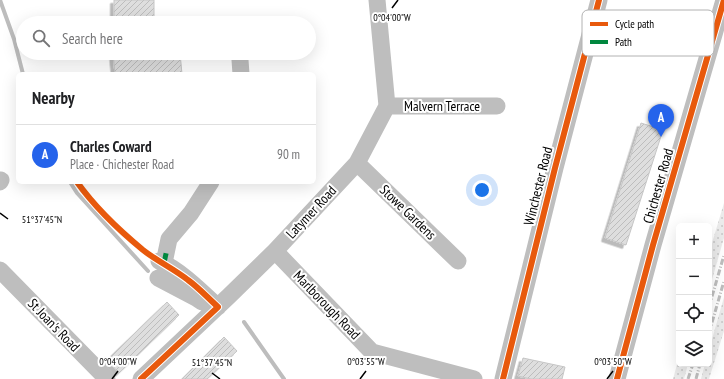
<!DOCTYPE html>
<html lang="en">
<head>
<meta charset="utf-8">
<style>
  body { margin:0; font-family:"PT Sans Narrow",sans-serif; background:#f2f2f2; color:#202124 }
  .controls { position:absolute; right:12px; bottom:12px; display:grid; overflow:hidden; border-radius:6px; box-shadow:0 4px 16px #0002 }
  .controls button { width:36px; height:36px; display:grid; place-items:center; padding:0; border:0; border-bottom:1px solid #e0e0e0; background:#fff; color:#202124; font:20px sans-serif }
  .you { position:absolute; left:482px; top:190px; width:14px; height:14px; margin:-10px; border:3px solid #fff; border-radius:50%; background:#1a73e8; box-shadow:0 0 0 6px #1a73e833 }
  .badge { display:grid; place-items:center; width:26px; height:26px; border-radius:50%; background:#2563eb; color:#fff; font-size:13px; font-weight:700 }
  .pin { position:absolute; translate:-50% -33px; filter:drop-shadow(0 1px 2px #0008) }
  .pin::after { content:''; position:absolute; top:21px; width:14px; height:12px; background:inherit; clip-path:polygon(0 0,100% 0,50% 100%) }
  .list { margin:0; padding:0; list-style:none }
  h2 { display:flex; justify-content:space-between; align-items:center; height:52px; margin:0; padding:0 16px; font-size:17px }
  h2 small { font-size:13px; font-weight:400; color:#757577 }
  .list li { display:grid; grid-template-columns:26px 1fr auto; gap:12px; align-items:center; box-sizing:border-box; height:60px; padding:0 16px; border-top:1px solid #e0e0e0 }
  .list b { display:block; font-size:15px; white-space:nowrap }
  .list p { margin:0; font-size:13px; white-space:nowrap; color:#757577 }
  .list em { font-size:13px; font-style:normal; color:#757577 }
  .icon { flex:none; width:22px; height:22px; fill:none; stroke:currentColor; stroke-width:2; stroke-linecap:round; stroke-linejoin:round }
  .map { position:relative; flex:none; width:724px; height:379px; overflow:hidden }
  .search { position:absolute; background:#fff; box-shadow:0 4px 16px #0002; left:16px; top:16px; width:300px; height:44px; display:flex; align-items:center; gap:10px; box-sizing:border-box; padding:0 14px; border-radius:22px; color:#757577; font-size:15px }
  .panel { position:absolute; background:#fff; box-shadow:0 4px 16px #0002; left:16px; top:72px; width:300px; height:112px; border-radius:6px }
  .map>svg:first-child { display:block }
  .grass { fill:url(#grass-dots) }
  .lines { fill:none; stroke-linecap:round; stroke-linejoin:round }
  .stream { stroke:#bdbdbd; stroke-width:4 }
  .building { fill:url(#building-hatch); stroke:#c6c6c6; filter:url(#shadow) }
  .minor { stroke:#bebebe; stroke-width:17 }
  .rail { stroke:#bebebe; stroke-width:3; stroke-dasharray:6 2 1 2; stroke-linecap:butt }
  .quiet { stroke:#00873e; stroke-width:5; stroke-dasharray:10 5; stroke-linecap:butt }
  .cycleway-casing { stroke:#fff; stroke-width:8 }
  .cycleway { stroke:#e8590c; stroke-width:6 }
  .ticks { fill:none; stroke:#000; stroke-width:1.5 }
  .labels { text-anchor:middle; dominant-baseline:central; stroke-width:4; stroke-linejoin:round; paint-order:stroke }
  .street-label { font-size:14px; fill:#000; stroke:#fff }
  .key { fill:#fff; stroke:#b2b2b2; stroke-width:1 }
  .key-label { font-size:11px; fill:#000 }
  .ticks-label { font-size:10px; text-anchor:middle; fill:#000; stroke:#fff; stroke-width:4; stroke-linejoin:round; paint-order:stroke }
</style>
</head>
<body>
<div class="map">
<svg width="724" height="379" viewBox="0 0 724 379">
  <defs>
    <pattern id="grass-dots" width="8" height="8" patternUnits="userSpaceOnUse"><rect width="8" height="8" fill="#ebebeb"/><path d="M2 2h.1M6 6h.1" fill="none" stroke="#c8c8c8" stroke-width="1.8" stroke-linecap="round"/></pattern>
    <pattern id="building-hatch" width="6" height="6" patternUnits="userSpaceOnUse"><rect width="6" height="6" fill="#dedede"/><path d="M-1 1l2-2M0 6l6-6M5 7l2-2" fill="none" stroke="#bdbdbd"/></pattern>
    <filter id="shadow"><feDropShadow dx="-3.5" dy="3.5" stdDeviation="0" flood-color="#0004"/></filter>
  </defs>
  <rect width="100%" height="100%" fill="#fff"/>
  <path class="grass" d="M724,203V238L709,290V253Z
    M724,297V331L709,379H701L705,364H709V350Z
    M679,357V364H688L684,379H673Z"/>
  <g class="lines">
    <path class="stream" d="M0,0L14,39L23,74
      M70,182L77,193L148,271
      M244,322L284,379"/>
  </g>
  <path class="building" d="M114,0H154V23H124V20H114Z
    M113,53H180L182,74H115Z
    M641,123L663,130L626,245L605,238Z
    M167,302L179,315L119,373L107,360Z
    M224,337L237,351L207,379H182Z
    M523,358L565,367L562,379H531L518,376Z"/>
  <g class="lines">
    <path class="minor" d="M240,60L241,74
      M387,106H497
      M357,163L458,261
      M0,182L1,180
      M275,251L372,352L474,379
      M159,261C179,269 202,292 218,307
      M164,263L169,239L191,213L211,182
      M0,270L107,379
      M158,278L196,298L202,302
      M141,379L229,296L275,251L357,163L387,106L377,0
      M503,379L555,168L599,0
      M617,379L653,245L724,0"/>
    <path class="rail" d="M709,307L724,255
      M709,333L724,281
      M688,379L693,364
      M696,379L700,364"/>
    <path class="quiet" d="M164,263L167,249"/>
    <g class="cycleway-casing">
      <path id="cycleway" d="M77,182C94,206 120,231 143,250C157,261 174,269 188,280C199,288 208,298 218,307L141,379
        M503,379L555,168L599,0
        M617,379L653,245L724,0"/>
    </g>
    <use href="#cycleway" class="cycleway"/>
  </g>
  <path class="ticks" d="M392,8L398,0M0,213L8,219M212,373L220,379M112,379L118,371M360,379L366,371M607,379L613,371"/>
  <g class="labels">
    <g class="street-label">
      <text x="442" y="106">Malvern Terrace</text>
      <text transform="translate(538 186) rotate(-76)">Winchester Road</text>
      <text transform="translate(658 186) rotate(-74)">Chichester Road</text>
      <text transform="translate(311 212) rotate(-47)">Latymer Road</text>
      <text transform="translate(408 212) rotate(44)">Stowe Gardens</text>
      <text transform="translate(327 305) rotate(46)">Marlborough Road</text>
      <text transform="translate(54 325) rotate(46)">St Joan's Road</text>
    </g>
  </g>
  <rect x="582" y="10" width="132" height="46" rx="6" class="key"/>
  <rect x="590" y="22" width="18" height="4" fill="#e8590c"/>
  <rect x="590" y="40" width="18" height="4" fill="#00873e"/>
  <g class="key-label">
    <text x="615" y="28">Cycle path</text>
    <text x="615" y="46">Path</text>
  </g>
  <g class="ticks-label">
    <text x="392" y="21">0°04'00"W</text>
    <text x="42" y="223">51°37'45"N</text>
    <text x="118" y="365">0°04'00"W</text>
    <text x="366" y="365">0°03'55"W</text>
    <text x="613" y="365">0°03'50"W</text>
    <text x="212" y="366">51°37'45"N</text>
  </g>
</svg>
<div class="controls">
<button>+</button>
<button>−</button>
<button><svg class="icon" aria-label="locate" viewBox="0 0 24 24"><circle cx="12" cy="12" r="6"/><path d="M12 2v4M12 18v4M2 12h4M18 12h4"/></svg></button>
<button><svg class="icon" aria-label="layers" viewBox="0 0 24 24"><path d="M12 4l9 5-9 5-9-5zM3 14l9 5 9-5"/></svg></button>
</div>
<div class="you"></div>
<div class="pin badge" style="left:661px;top:137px">A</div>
<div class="search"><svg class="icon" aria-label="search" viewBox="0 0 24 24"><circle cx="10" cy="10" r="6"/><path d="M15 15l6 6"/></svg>Search here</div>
<section class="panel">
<h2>Nearby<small></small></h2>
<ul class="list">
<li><span class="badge">A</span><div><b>Charles Coward</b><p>Place · Chichester Road</p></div><em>90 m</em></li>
</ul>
</section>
</div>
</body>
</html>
